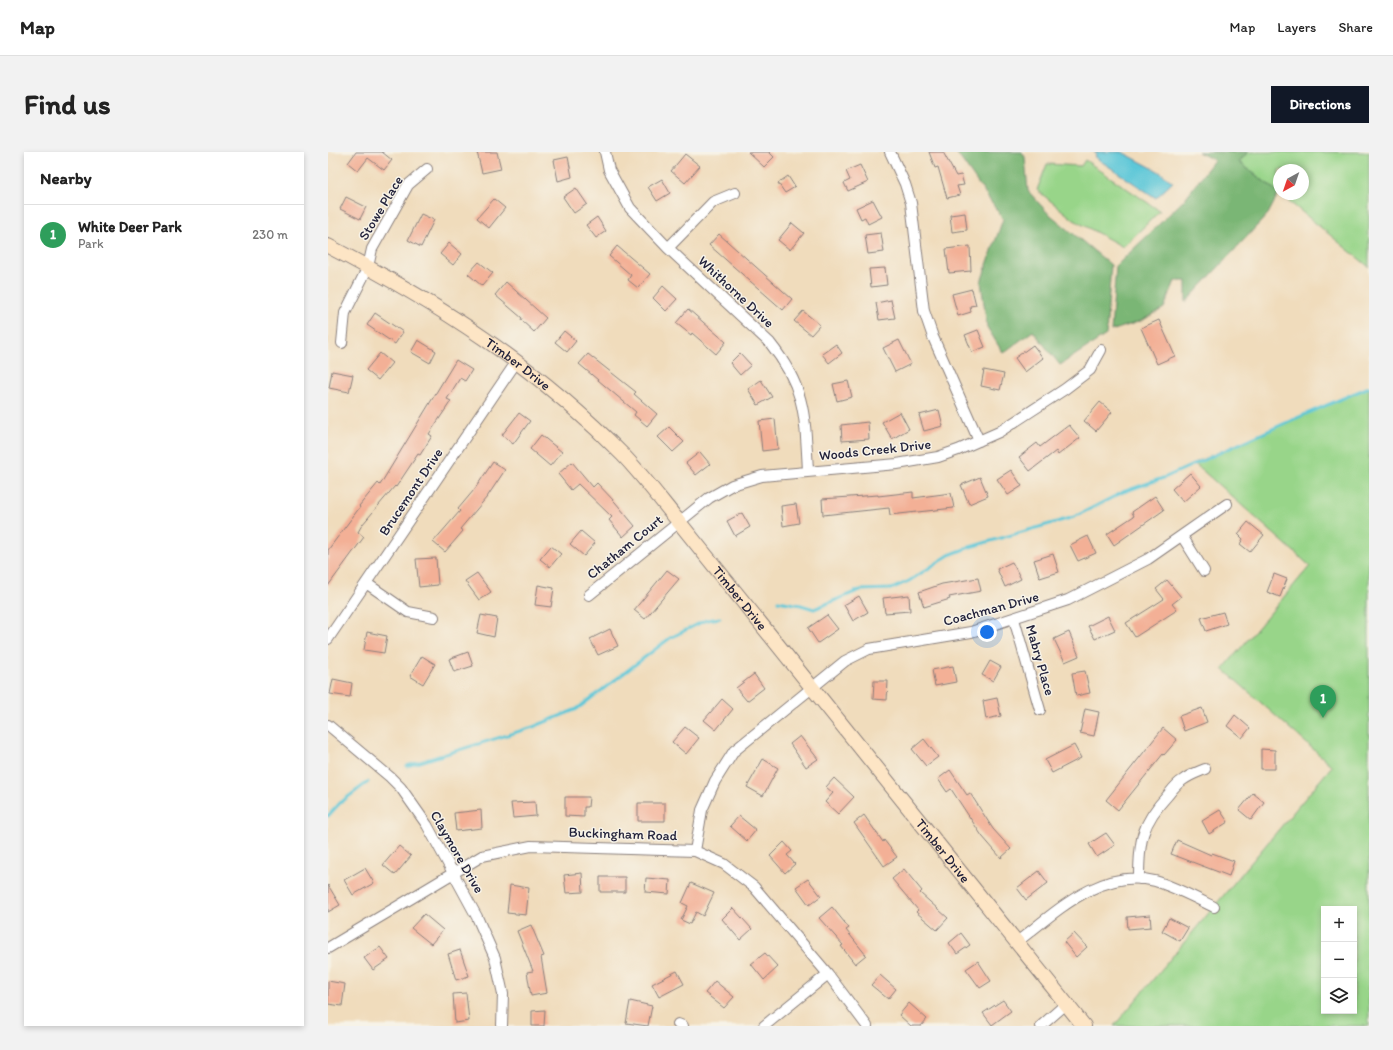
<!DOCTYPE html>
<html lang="en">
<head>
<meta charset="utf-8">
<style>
  body { margin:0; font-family:Itim,sans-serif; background:#f2f2f2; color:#222 }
  .controls { position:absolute; right:12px; bottom:12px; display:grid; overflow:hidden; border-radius:0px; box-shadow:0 2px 6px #0003 }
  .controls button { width:36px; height:36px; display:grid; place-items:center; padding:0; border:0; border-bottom:1px solid #e0e0e0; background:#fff; color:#222; font:20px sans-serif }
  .compass { position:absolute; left:945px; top:12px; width:36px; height:36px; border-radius:50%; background:#fff; box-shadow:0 2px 6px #0003; rotate:220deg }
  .you { position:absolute; left:659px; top:480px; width:14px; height:14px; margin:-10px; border:3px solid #fff; border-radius:50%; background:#1a73e8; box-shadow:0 0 0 6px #1a73e833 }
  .badge { display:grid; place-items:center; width:26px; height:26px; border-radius:50%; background:#111827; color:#fff; font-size:13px; font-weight:700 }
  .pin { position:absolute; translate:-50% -33px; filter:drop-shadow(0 1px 2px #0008) }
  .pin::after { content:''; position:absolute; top:21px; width:14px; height:12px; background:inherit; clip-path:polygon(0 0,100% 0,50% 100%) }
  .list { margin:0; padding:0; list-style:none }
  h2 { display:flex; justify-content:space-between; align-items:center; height:52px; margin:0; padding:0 16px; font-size:17px }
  h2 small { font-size:13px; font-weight:400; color:#767676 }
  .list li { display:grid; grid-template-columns:26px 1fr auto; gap:12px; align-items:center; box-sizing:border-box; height:60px; padding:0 16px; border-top:1px solid #e0e0e0 }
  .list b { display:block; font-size:15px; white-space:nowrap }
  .list p { margin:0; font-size:13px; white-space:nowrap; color:#767676 }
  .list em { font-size:13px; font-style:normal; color:#767676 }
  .icon { flex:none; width:22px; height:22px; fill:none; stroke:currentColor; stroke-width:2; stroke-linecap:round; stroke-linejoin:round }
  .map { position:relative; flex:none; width:1041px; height:874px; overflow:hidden; border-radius:0px }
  header { display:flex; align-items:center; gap:24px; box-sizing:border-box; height:56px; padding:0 20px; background:#fff; border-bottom:1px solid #e0e0e0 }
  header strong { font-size:19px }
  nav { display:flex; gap:22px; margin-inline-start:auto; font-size:14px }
  .intro { display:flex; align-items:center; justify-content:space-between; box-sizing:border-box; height:96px; padding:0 24px }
  h1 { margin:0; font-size:28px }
  .button { padding:10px 18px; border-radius:0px; background:#111827; color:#fff; font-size:14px; font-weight:700 }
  main { display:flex; gap:24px; padding:0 24px }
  aside { flex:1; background:#fff; border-radius:0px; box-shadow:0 2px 6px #0003 }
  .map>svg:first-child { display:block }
  .green { fill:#98d589; stroke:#5d7c62; fill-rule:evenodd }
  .forest { fill:#7ab675; stroke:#4e6c58 }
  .water { fill:#5dc7d8; stroke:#40748a }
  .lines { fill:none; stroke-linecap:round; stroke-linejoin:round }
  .stream { stroke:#5dc7d8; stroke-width:3 }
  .building { fill:#f3b096 }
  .minor-casing { stroke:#897f7c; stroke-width:12 }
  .secondary-casing { stroke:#897f7c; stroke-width:16 }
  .minor { stroke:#fff; stroke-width:10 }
  .secondary { stroke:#fde5c5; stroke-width:14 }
  .labels { text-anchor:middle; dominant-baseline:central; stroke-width:3; stroke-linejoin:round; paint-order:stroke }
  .street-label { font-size:14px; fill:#22223b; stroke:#f7f3e8 }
</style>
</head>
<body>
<header>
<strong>Map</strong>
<nav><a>Map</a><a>Layers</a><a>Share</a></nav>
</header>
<div class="intro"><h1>Find us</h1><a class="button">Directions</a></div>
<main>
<aside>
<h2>Nearby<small></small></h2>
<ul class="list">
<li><span class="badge" style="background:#2e9e5b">1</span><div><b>White Deer Park</b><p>Park</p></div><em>230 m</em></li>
</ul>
</aside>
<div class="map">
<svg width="1041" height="874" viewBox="0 0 1041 874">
  <rect width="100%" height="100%" fill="#f7f3e8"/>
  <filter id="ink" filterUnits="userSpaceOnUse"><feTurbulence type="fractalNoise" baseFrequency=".025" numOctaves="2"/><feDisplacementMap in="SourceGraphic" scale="8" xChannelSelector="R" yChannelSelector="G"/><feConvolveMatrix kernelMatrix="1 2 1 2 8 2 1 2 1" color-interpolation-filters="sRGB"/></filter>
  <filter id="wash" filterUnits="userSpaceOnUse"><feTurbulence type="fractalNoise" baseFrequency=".012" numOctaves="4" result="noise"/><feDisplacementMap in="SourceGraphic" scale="16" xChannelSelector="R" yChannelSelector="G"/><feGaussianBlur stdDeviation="0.9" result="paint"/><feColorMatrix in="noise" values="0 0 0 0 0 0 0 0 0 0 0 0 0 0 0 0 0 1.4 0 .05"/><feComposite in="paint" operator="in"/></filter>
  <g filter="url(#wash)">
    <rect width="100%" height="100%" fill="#f0dcbc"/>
    <path class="green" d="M920,0H1041V115L952,42H975V18H951V41L911,10Z
      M757,8L832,59L795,95L746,68L709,38L719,12L753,14Z
      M1041,235V874H786L1004,614L895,517L982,414L866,311ZM996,757H1026V859H996Z"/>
    <path class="forest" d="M628,0H694L697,5L700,39L719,60L783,113L778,183L732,213L705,179L675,201L659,175L653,130L675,67Z
      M870,0H920L911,10L951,41L940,62L858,150V129H847L836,156L813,169L783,179L788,114L856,48L886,8Z"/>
    <path class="water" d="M767,0H794L830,19L845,30L828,46L768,6Z"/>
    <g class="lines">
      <path class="stream" d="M450,449L473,453L486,457L532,438L563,437L581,429L621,403L642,395L746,365L795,340L838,325L964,268L1041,235
        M79,614L205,575L249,557L342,486L378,468L392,466
        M0,664L12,651L40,630"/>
    </g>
    <g id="blocks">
      <path class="building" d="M28,0H54L64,8L56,18L40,6L30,19L20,11Z
        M149,0H169L173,17L154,21Z
        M420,0H441L446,5L436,15Z
        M601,0H615L628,24L633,23L636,33L629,34L632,43L619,46L610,15L607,16Z
        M357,2L372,14L357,31L343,19Z
        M240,5L244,25L230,29L226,8Z
        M532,13L540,30L520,39L516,31L522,28L518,19Z
        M460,24L467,35L457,41L450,31Z
        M334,27L342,41L329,49L320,35Z
        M248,36L259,52L246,61L235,45Z
        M18,45L38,55L32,67L12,57Z
        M166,47L177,56L161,76L149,66Z
        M545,48L554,65L540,72L537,65L533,67L528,56Z
        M637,61L639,78L624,80L622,63Z
        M93,62L106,68L93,95L80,88Z
        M269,65L278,79L268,86L258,73Z
        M464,71L476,81L462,98L450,88Z
        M553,81L556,100L540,102L537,83Z
        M391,82L464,147L455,158L381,93Z
        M121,91L134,102L125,113L112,102Z
        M289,94L322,122L310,136L300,128L303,123L281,104Z
        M642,94L643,119L621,121L618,97Z
        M151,110L165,121L154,134L140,122Z
        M557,116L559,133L543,135L541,117Z
        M178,130L218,166L206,180L193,168L194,166L167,143Z
        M335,134L349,147L338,159L325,146Z
        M644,137L648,153L642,154L643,160L630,164L624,142Z
        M563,148L567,166L551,168L548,151Z
        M360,157L398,190L388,202L364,181L363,183L348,171Z
        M475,159L492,173L483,183L466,169Z
        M47,161L75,180L67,192L39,173Z
        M831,168L847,204L829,212L813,176Z
        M650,178L657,195L644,200L637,183Z
        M236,179L248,189L239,200L227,190Z
        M90,188L108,199L102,211L83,200Z
        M571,188L583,212L567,220L555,196Z
        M508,192L514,201L501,211L494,202Z
        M705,193L715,206L697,220L687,206Z
        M52,201L64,211L50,228L38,218Z
        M412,201L423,213L412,223L402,211Z
        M260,202L308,240L306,242L329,262L319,274L306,263L308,260L251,212Z
        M128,208L144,218L137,229L132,226L119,247L123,249L101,282L104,284L92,303L90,302L68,335L67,334L34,373L30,380L36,385L0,434V398L32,355L31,354L50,331L52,333Z
        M656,218L676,222L672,238L653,234Z
        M4,219L25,223L21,240L1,236Z
        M433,228L444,245L430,253L420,237Z
        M520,229L524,245L509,249L505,232Z
        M772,250L784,260L768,279L756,269Z
        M611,258L615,274L596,279L591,263Z
        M572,260L581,277L564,287L554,270Z
        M191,261L202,269L185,292L174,283Z
        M447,267L450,297L434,299L431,269Z
        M540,270L541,287L514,289L513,273Z
        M741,273L752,286L730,303L728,299L702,319L691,305L709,291L712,295Z
        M341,275L356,290L345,300L330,285Z
        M213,283L234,300L222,314L202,297Z
        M372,300L382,312L368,323L358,311Z
        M165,310L177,318L159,345L132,377L135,379L117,400L105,390L132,359L130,357L146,338Z
        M244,310L265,335L269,331L287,350L307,374L295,385L281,368L284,365L250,332L243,338L230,322Z
        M683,318L694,334L680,343L669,327Z
        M862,321L873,334L855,350L844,337Z
        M652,325L660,344L641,352L633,333Z
        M585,340V346L623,341L626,356L562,363L561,356L495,363L494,347L550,343V344Z
        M827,344L836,358L786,393L779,382L806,364L804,360Z
        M468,352L471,371L455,374L453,354Z
        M414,361L422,375L407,384L399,369Z
        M920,370L936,383L922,400L912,392L915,387L910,382Z
        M253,379L267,391L256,404L242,392Z
        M760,384L768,401L750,409L742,393Z
        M223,394L233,402L222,415L212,407Z
        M725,402L731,420L712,426L706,408Z
        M108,406L110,433L91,435L88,407Z
        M684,410L693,427L677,435L669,417Z
        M339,418L351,427L317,467L306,458Z
        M149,421L163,440L151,448L137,429Z
        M946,422L959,427L952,445L939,440Z
        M650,426L653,439L621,445L622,447L596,455L591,440L614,432Z
        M839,428L853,445L844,452L849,458L807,485L798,471L836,447L828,437Z
        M210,433L226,436L223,455L207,453Z
        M581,443L582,459L557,461L555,446Z
        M531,444L540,460L525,469L516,453Z
        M895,460L899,472L878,479L873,466Z
        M153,463L169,466L166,485L149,481Z
        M499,463L510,477L490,491L480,476Z
        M780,464L787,478L767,487L760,474Z
        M282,477L290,494L270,503L262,487Z
        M39,480L59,484L56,501L36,498Z
        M741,480L751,504L737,510L726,487Z
        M140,500L145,514L126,520L121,507Z
        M94,504L107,512L95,532L82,524Z
        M662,509L673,515L665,529L654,523Z
        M625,514L628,530L607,534L604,518Z
        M757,519L762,541L748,544L744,521Z
        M426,522L436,536L419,549L408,536Z
        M5,527L24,531L22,545L2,542Z
        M546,529H560L559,548L545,547Z
        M669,546L673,564L658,567L655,549Z
        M394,547L405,557L388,578L376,568Z
        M874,556L879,570L856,579L851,564Z
        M757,557L771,560L766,584L752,581Z
        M907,563L922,576L914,586L899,574Z
        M357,575L371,586L358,602L344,590Z
        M835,576L849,588L836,603L835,602L790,658L778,648Z
        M472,584L490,607L478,615L462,592Z
        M596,587L610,605L598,614L584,597Z
        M746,593L753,606L724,621L717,608Z
        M933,597L947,598V617H933Z
        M435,607L450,616L435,644L419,635Z
        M622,618L639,643L642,641L665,677L683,697L673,706L654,684L623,637L619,640L610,627Z
        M506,626L526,645L510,662L497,650L505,641L498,635Z
        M925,641L936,650L923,668L911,658Z
        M237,645H261L260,655H256V665L237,664Z
        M207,650L208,664L185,666L183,651Z
        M310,651H337V669H310Z
        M153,658L154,676L128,679L126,661Z
        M892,658L900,670L881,682L874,669Z
        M536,663L555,690L556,688L569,705L556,714L526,671Z
        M411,664L428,678L419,689L402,674Z
        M778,681L787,693L769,705L761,692Z
        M849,688L883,703L884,701L906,709L901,724L843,702Z
        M456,690L464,699L459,703L467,712L457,721L442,704Z
        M71,694L83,704L67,723L55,713Z
        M37,716L46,731L25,743L16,728Z
        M576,717L594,739L592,741L620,766L609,778L588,760L590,758L564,727Z
        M711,719L720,731L698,748L689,736Z
        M254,721L255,740L238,741L236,723Z
        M272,725H297V740H272Z
        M318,726L342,728L341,742L317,740Z
        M480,727L493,744L481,753L468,735Z
        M363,731L386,741L375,764L368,760L362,772L353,768L360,754L354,751Z
        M0,733L12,753L0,760Z
        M182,733L201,736L198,763L179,761Z
        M504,755L521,776L518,778L538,803L527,812L513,794L515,793L491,766Z
        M405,756L424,777L412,788L394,767Z
        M96,762L115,778L103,792L83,776Z
        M822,763L823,775L800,777L799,765Z
        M841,766L860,776L852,789L834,779Z
        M203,773L216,804L213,805L219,841L203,844L199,820L205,819L189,779Z
        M633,781L642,793L629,802L621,791Z
        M746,781L759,795L748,805L736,790Z
        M52,795L61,807L45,818L36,806Z
        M132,798L141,824L128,828L120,802Z
        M437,801L450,815L436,828L423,812Z
        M650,809L663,829L652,836L638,817Z
        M349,819L356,832L331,845L324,832Z
        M552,823L568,837L560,847L543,833Z
        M0,829L17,832L14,854L0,852Z
        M387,829L406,845L396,856L377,841Z
        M138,841L141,869L127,871L125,842Z
        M675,848L683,859L664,873L655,861Z
        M302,849L324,854L320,874L298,871Z
        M581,851L599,867L593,874H583L571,863Z
        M217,858L216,874H204V859Z"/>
    </g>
  </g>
  <g filter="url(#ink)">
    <use href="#blocks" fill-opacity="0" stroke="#897f7c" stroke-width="1"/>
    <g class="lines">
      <g class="minor-casing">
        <path id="minor" d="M277,0L281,18L302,56L340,96L442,191C478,236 477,265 480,319
          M562,0L577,32L583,51L596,159L605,185L651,289
          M340,96L385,50L407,41
          M14,191L17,161L40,115L44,97L80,33L99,17
          M854,384L876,419
          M38,431L80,460L106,465
          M261,443L381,346L404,333L434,324L569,312L610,305L630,298L671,280L737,237L762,218L773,198
          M686,467L712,558
          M0,487L189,209
          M0,573L62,625L73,636L99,673L149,765L167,806L175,842L174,874
          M367,699L374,658L387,629L406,599L517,509L541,497L643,480L740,448L820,407L899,352
          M811,727C811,689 813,672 840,643C844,638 849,631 855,628C861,623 870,620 877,617
          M689,790C728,760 773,715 827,729C847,735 868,746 886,755
          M0,796L154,704L203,694L367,699L396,712L426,735L500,822L539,874
          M350,872L355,874
          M436,874L500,822
          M713,874L738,852"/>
      </g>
      <g class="secondary-casing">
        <g id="secondary">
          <path id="s1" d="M0,94C110,151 208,214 295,303C315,324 333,348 351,370L756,874"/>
        </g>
      </g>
      <use href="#minor" class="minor"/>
      <use href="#secondary" class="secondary"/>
    </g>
  </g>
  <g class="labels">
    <g class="street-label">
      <text transform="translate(53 56) rotate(-59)">Stowe Place</text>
      <text transform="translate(408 140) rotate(43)">Whithorne Drive</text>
      <text stroke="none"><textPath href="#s1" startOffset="224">Timber Drive</textPath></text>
      <text transform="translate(547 298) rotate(-6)">Woods Creek Drive</text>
      <text transform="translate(83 340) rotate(-56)">Brucemont Drive</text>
      <text transform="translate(297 395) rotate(-39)">Chatham Court</text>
      <text stroke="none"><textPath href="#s1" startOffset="548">Timber Drive</textPath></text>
      <text transform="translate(663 457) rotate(-15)">Coachman Drive</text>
      <text transform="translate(712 508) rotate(74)">Mabry Place</text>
      <text transform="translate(295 682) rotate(2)">Buckingham Road</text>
      <text stroke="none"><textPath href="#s1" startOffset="872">Timber Drive</textPath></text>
      <text transform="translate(129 700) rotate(60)">Claymore Drive</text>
    </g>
  </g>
</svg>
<div class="controls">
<button>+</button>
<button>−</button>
<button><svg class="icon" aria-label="layers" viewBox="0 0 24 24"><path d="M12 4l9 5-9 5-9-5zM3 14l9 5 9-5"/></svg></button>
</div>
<svg class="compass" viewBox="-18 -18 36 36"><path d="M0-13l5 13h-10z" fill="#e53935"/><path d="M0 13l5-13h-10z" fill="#767676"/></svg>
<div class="you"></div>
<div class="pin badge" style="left:995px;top:566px;background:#2e9e5b">1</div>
</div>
</main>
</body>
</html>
